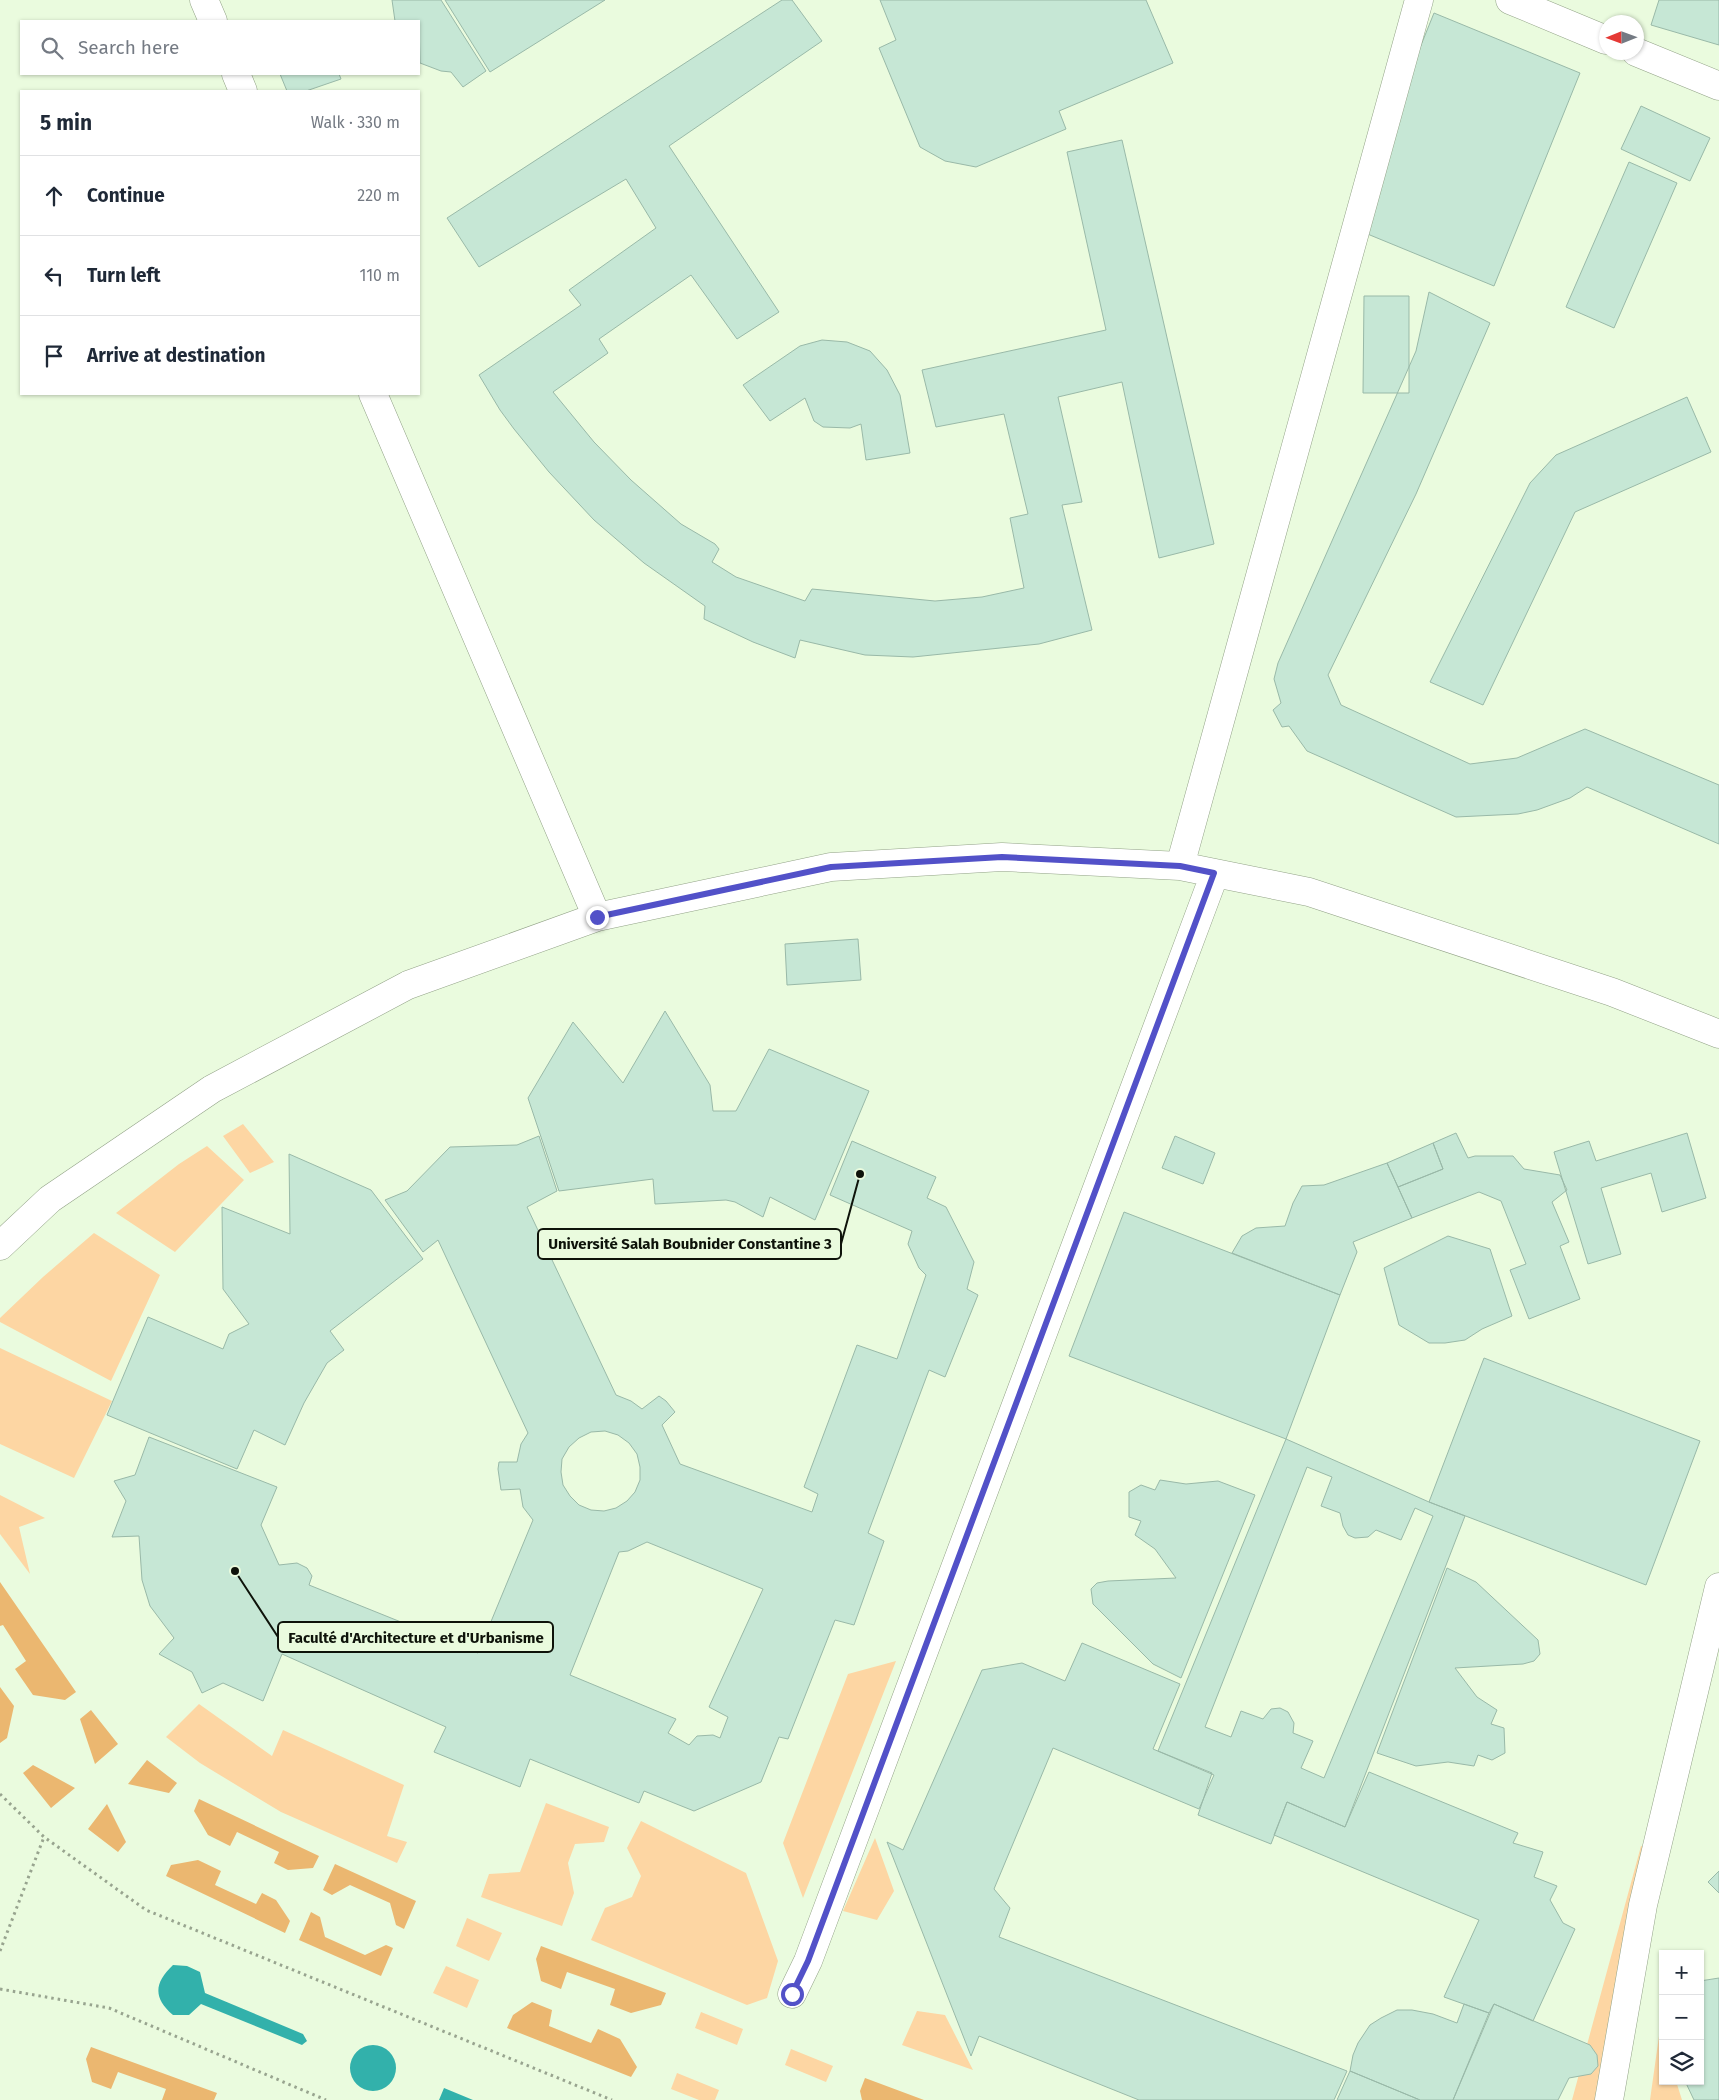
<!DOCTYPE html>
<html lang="en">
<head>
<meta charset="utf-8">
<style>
  body { margin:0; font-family:"Fira Sans",sans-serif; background:#f2f2f3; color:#1f2937 }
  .controls { position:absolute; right:15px; bottom:15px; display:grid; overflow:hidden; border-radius:0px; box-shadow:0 1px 4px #0004 }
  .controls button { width:45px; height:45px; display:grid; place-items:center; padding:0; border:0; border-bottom:1px solid #e0e1e3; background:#fff; color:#1f2937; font:25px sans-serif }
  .compass { position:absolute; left:1599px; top:15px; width:45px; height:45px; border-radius:50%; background:#fff; box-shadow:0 1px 4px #0004; rotate:269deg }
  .stop { position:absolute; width:15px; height:15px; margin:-11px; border:4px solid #5251c8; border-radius:50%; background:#fff }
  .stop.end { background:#5251c8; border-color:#fff; box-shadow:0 1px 5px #0008 }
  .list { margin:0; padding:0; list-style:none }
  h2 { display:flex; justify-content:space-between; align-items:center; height:65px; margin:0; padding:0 20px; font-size:21px }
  h2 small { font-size:16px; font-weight:400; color:#747a83 }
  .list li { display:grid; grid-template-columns:32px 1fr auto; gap:15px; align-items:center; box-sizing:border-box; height:80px; padding:0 20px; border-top:1px solid #e0e1e3 }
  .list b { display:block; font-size:19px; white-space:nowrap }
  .list em { font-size:16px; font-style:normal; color:#747a83 }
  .icon { flex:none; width:28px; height:28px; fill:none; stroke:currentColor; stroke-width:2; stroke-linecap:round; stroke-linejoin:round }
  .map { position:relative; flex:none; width:1719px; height:2100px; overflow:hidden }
  .search { position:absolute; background:#fff; box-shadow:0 1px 4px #0004; left:20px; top:20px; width:400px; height:55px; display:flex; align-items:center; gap:12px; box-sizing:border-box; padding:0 18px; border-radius:0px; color:#747a83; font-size:19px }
  .panel { position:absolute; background:#fff; box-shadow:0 1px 4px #0004; left:20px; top:90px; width:400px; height:305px; border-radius:0px }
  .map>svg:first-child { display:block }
  .green { fill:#fdd6a3 }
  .forest { fill:#ebb770 }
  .water { fill:#32b1ab }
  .building { fill:#c6e7d5; stroke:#99b9a8; fill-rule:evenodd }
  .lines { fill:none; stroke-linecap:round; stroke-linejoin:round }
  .minor-casing { stroke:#92a287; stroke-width:29 }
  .path { stroke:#98a48f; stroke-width:3; stroke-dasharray:2.5 4; stroke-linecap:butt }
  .minor { stroke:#fff; stroke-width:28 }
  .route { stroke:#5251c8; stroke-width:6 }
  .leader { fill:none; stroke:#0e130a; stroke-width:2 }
  .callout-dot { fill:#0e130a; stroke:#eafbde; stroke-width:2 }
  .callout { fill:#eafbde; stroke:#0e130a; stroke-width:2 }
  .callout-label { font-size:15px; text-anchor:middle; font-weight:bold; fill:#0e130a }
</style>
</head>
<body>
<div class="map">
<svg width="1719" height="2100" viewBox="0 0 1719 2100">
  <rect width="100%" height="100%" fill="#eafbde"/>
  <path class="green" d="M243,1124L274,1162L250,1173L223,1136Z
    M207,1146L244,1180L175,1252L116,1213L179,1164Z
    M94,1233L160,1275L111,1381L0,1322V1318L43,1277Z
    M0,1348L112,1401L74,1478L0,1444Z
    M0,1495L45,1518L19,1527L30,1574L0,1534Z
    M896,1661L803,1898L783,1843L848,1674Z
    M199,1704L272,1756L283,1730L404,1785L387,1836L407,1842L397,1863L281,1812L200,1763L166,1737Z
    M546,1803L609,1827L604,1842L575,1844L568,1863L574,1893L562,1926L481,1897L489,1874L520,1872Z
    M641,1821L746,1873L778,1961L767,1998L747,2005L591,1940L605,1908L632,1897L641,1876L627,1848Z
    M875,1838L894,1891L877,1920L843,1911Z
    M1641,1846L1648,1847L1599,2100H1572Z
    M467,1918L502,1933L489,1961L456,1946Z
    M446,1966L479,1980L467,2008L433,1993Z
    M917,2011L945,2015L973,2070L902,2045Z
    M701,2012L743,2029L737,2045L695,2028Z
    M1661,2022L1663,2031V2081H1676L1682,2100H1650Z
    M791,2049L833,2066L826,2082L785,2065Z
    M677,2073L719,2090L715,2100H699L671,2089Z"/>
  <path class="forest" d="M0,1582L76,1692L65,1700L33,1695L15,1669L26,1661L3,1625L0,1626Z
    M0,1687L14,1706L7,1738L0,1743Z
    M91,1710L118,1744L95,1764L80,1719Z
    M147,1760L177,1783L169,1793L128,1784Z
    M33,1765L75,1788L51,1808L23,1773Z
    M199,1799L319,1856L313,1868L288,1870L274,1863L279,1852L237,1832L230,1846L208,1835L194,1811Z
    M107,1804L126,1842L118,1852L88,1829Z
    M198,1860L221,1871L215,1885L256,1904L262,1893L276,1900L290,1921L285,1933L166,1876L171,1865Z
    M335,1864L416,1901L404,1929L396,1925L390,1903L350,1885L332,1895L323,1890Z
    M311,1912L320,1917L325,1937L365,1955L386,1945L393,1948L381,1976L299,1940Z
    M541,1946L666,1993L661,2005L631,2013L610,2005L615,1989L567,1972L561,1989L541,1981L536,1959Z
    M532,2002L552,2010L549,2026L591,2043L598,2029L620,2039L637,2067L631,2077L507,2028L513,2015Z
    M91,2047L217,2093L214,2100H162L166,2089L118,2072L111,2089L92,2082L86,2059Z
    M865,2078L924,2100H862L860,2091Z"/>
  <path class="water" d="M173,1965L187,1966L200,1972L205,1993L303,2034L307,2041L302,2045L201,2004L189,2015H173C153,1998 154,1983 173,1965Z
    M350 2068a23 23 0 1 1 46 0a23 23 0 1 1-46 0Z
    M444,2088L473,2100H439Z"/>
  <path class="building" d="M392,0H441L486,71L463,87L451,72L441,71L420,63L419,21H395Z
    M445,0H605L490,72Z
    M782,0H792L822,41L669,146L779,312L737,339L691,275L599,339L608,353L553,392L594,442L631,480L681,524L715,544L719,549L712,562L736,577L805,601L812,589L935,601L982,597L1024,588L1010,518L1028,514L1004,414L936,427L922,370L1106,330L1067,152L1122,140L1214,544L1159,558L1122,382L1058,397L1082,502L1062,505L1092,630L1039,644L913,657L865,655L800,640L795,658L753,642L704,619L705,606L644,563L594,520L549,472L514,429L500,410L479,375L581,305L569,290L656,228L626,179L479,267L447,218Z
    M880,0H1146L1173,63L1059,111L1066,129L976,167L945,161L920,147L879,48L896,40Z
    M1659,0H1719V45L1651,25Z
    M1434,13L1580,73L1494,286L1348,226Z
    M280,74H339L341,79L306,91H287Z
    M1641,106L1710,138L1690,181L1621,149Z
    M1629,162L1677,183L1614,328L1566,307Z
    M1429,292L1490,323L1416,494L1328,675L1341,705L1470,764L1517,758L1585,729L1719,785V844L1587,787L1570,798L1537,810L1518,814L1456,817L1307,751L1289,726L1282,727L1273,710L1281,703L1274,679L1278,663L1416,351Z
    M1364,296H1409V393H1363Z
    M822,340L847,342L870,351L887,370L900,395L910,453L866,460L861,424L850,428L823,427L814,421L805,398L770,421L743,385L800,346Z
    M1687,397L1711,452L1575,512L1483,705L1430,682L1530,483L1556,455Z
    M858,939L861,980L787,985L785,944Z
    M665,1011L710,1085L713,1111H736L769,1049L869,1091L815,1220L770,1197L763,1217L735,1202L726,1200L655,1204L653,1179L559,1191L528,1098L573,1022L623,1083Z
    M1456,1133L1468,1158L1475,1156H1513L1524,1169L1560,1175L1567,1190L1552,1202L1569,1242L1560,1246L1580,1299L1529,1319L1510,1270L1526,1264L1501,1201L1479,1192L1412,1218L1398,1187L1443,1169L1433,1143Z
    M1687,1133L1706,1198L1662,1212L1651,1173L1601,1188L1621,1254L1588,1264L1554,1152L1589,1141L1596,1161Z
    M539,1136L557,1191L527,1207L616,1395L631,1401L642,1409L659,1396L666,1401L675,1412L662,1425L680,1464L812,1512L818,1494L804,1487L857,1345L897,1359L926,1275L919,1268L908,1244L912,1231L830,1195L852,1141L936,1177L927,1198L946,1207L974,1262L967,1289L978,1295L945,1377L929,1370L868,1533L884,1541L854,1625L835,1620L788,1739L779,1737L761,1782L694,1811L644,1791L639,1803L530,1759L520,1787L434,1752L446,1727L282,1654L263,1701L223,1683L202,1693L192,1672L159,1654L174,1638L150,1606L142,1580L139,1536L112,1537L126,1501L114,1481L135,1475L149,1437L277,1487L261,1525L279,1565L297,1563L307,1568L312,1576L309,1585L478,1653L533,1520L523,1507L520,1489L501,1490L498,1469L499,1462H517L521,1444L528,1433L438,1240L423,1252L385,1200L407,1191L450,1147L517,1145ZM605,1431L618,1435L629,1443L637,1454L640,1467V1480L635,1492L627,1501L616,1508L604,1511L591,1510L579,1505L570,1496L563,1485L561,1472L562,1459L569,1447L579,1438L591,1432ZM647,1542L763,1589L709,1707L728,1717L720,1738L713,1735L697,1736L689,1745L668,1733L676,1719L570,1675L619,1552L628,1551Z
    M1175,1136L1215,1153L1203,1184L1162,1168Z
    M1433,1143L1443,1169L1398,1187L1387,1163Z
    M289,1154L371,1190L423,1259L330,1331L344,1350L327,1363L304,1403L285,1445L254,1430L237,1469L107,1415L148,1317L223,1349L229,1334L249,1324L223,1289L222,1207L290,1234Z
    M1387,1163L1412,1218L1353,1242L1357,1252L1340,1295L1232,1253L1242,1236L1256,1228L1285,1226L1293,1203L1302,1186L1324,1185Z
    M1124,1212L1340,1295L1286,1439L1069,1356Z
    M1448,1236L1490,1249L1512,1316L1482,1329L1465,1340L1445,1343H1429L1399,1325L1384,1268Z
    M1484,1358L1700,1441L1646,1585L1429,1502Z
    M1286,1439L1429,1502L1465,1516L1345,1827L1287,1802L1271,1844L1198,1815L1212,1773L1158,1751ZM1307,1467L1332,1477L1321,1506L1340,1513L1343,1526L1348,1535L1355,1538L1368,1537L1376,1530L1401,1540L1415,1508L1433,1516L1324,1778L1301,1768L1313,1741L1293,1733L1294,1723L1288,1712L1280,1708L1271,1709L1263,1719L1241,1711L1231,1737L1205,1727Z
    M1160,1480L1186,1484L1218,1481L1255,1495L1181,1678L1153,1664L1093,1604L1091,1589L1097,1583L1108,1581L1176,1578L1155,1549L1135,1535L1141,1521L1129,1517V1492L1141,1485L1155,1490Z
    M1447,1568L1476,1582L1538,1640L1540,1654L1534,1661L1523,1664L1455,1668L1477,1697L1497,1710L1491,1724L1504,1728L1505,1753L1492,1760L1478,1755L1474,1766L1448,1762L1416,1766L1377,1753Z
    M1082,1643L1180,1684L1153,1749L1214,1775L1199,1809L1053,1748L994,1889L1010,1908L999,1937L1347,2071L1334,2100H1139L979,2036L971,2056L887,1842L903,1850L982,1670L1022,1663L1065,1681Z
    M1369,1772L1518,1833L1513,1843L1543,1852L1534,1877L1557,1886L1550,1900L1563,1923L1575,1929L1533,2021L1494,2004L1489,2013L1444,1997L1479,1920L1274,1835L1287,1802L1345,1827Z
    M1719,1871V1893L1708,1882Z
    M1719,1978V2100H1694L1685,2081H1700V1981Z
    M1464,2004L1489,2013L1453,2100H1420L1350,2071L1353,2055L1358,2043L1370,2025L1381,2018L1397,2010H1412L1433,2014L1457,2023Z
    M1494,2004L1590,2045L1597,2055L1598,2066L1591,2074L1569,2078L1558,2100H1453Z
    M1350,2071L1420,2100H1337Z"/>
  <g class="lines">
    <g class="minor-casing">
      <path id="minor" d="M204,0L213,21
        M1510,0L1606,40
        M1636,52L1719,86
        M236,74L243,91
        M373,394L597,917
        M1180,866L1419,0
        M0,1246L50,1199L212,1089L408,985L597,917L831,867L1002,857L1180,866L1309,892L1612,992L1719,1034
        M792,1994L808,1961L1215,873
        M1609,2100L1643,1905L1719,1587"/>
    </g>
    <path class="path" d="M0,1794L44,1837L146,1910L612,2100
      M0,1951L44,1837
      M0,1989L109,2008L326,2100"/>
    <use href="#minor" class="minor"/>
  </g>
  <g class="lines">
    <path class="route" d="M597,917L831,867L1002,857L1180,866L1214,873L808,1961L792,1994"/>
  </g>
  <path class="leader" d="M860 1174L841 1244M235 1571L278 1637"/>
  <g class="callout-dot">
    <circle cx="860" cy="1174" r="5"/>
    <circle cx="235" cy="1571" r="5"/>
  </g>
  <g class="callout">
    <rect x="538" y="1229" width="303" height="30" rx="5"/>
    <rect x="278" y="1622" width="275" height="30" rx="5"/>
  </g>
  <g class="callout-label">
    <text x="690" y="1249">Université Salah Boubnider Constantine 3</text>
    <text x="416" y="1643">Faculté d'Architecture et d'Urbanisme</text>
  </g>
</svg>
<div class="controls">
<button>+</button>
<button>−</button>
<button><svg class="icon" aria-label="layers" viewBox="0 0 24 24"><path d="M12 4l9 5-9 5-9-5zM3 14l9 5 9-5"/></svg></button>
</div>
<svg class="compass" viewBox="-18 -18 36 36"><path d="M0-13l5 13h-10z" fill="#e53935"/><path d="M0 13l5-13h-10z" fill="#747a83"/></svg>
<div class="stop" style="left:792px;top:1994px"></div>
<div class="stop end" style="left:597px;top:917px"></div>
<div class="search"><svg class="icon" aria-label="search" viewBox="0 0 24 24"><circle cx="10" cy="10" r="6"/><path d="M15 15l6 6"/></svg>Search here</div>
<section class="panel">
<h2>5 min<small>Walk · 330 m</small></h2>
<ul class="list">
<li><svg class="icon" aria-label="ahead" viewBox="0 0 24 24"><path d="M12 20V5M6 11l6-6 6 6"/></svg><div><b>Continue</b></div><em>220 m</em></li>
<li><svg class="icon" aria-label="left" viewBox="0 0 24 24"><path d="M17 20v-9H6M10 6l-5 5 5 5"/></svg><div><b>Turn left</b></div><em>110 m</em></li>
<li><svg class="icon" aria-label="arrive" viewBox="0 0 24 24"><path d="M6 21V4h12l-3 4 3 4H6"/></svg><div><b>Arrive at destination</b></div></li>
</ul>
</section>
</div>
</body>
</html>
